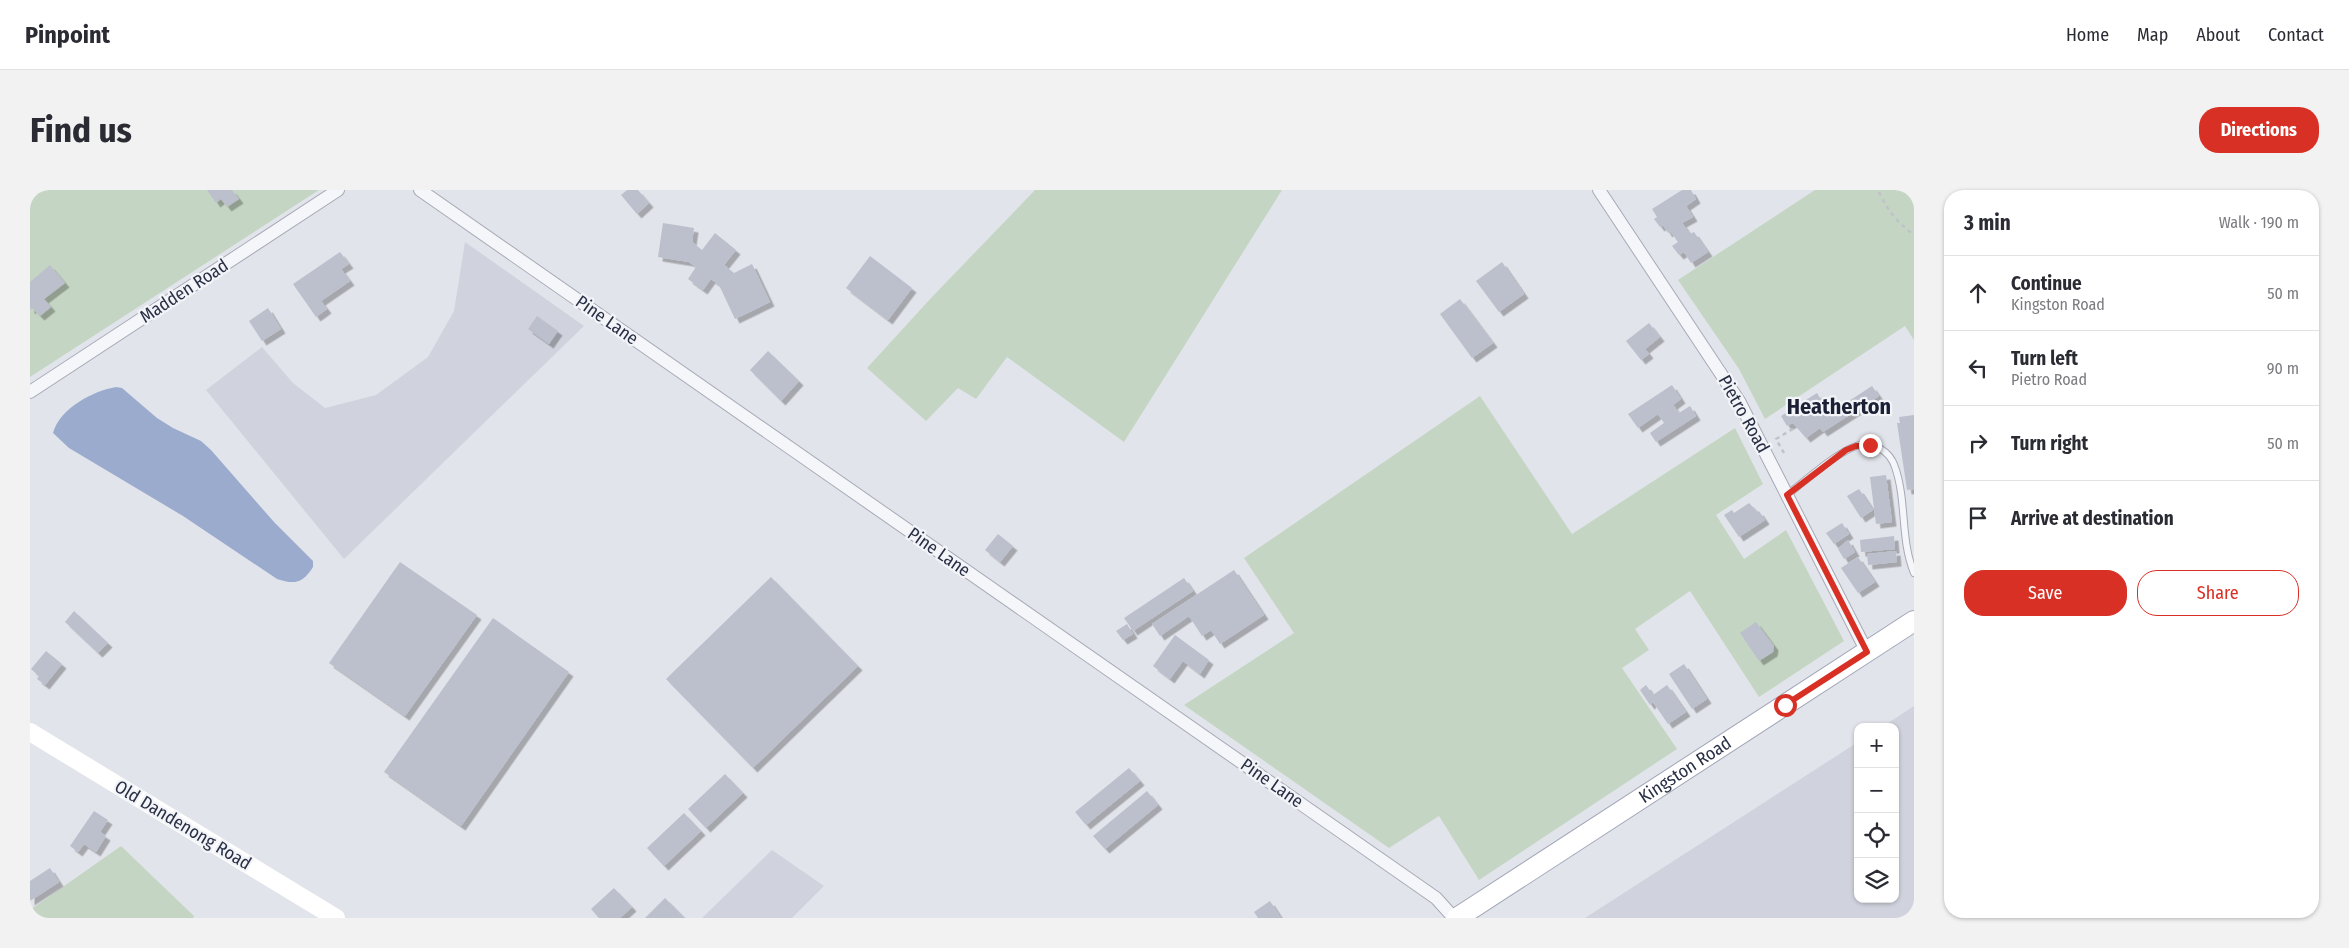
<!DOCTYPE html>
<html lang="en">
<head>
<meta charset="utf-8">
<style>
  body { margin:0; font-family:"Fira Sans Condensed",sans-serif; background:#f2f2f3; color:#2b2b33 }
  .controls { position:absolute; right:15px; bottom:15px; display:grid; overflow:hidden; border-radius:10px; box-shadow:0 1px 4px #0004 }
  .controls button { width:45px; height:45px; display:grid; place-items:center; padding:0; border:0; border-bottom:1px solid #e1e1e2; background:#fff; color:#2b2b33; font:25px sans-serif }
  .stop { position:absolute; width:15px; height:15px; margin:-11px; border:4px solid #d93025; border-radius:50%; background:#fff }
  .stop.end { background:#d93025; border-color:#fff; box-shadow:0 1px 5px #0008 }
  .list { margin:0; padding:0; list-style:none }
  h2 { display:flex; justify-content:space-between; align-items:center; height:65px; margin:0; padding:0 20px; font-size:21px }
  h2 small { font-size:16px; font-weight:400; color:#7c7c81 }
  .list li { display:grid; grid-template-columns:32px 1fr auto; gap:15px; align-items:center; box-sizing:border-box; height:75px; padding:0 20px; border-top:1px solid #e1e1e2 }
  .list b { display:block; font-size:19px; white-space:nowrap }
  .list p { margin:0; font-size:16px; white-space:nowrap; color:#7c7c81 }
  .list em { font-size:16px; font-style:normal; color:#7c7c81 }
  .actions { display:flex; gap:10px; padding:15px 20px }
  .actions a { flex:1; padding:11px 0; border:1px solid #d93025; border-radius:20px; text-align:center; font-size:18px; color:#d93025 }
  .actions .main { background:#d93025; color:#fff }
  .icon { flex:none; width:28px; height:28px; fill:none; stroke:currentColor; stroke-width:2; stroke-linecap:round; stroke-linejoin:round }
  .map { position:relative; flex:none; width:1884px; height:728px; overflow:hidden; border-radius:20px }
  header { display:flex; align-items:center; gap:30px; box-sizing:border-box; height:70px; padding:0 25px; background:#fff; border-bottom:1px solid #e1e1e2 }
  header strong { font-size:24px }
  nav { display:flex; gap:28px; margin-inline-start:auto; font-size:18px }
  .intro { display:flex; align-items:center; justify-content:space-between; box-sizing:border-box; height:120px; padding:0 30px }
  h1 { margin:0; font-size:35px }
  .button { padding:12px 22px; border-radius:20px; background:#d93025; color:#fff; font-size:18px; font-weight:700 }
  main { display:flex; gap:30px; padding:0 30px }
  aside { flex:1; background:#fff; border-radius:20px; box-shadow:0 1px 4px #0004 }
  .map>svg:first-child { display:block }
  .built { fill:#d0d3dd }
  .green { fill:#c4d6c3 }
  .water { fill:#9babcd }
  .building { fill:#bcbfcc; filter:url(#shadow) }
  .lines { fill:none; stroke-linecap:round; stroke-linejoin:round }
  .lane-casing { stroke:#a7aab6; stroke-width:8 }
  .street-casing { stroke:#a7aab6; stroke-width:14 }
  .primary-casing { stroke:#a1a6b8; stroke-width:22 }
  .path { stroke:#c0c2ca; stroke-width:2.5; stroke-dasharray:4 4; stroke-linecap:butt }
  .lane { stroke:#f5f6f9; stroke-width:6 }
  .street { stroke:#f5f6f9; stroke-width:12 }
  .secondary { stroke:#fff; stroke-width:18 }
  .primary { stroke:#fff; stroke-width:20 }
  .route { stroke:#d93025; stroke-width:6 }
  .labels { text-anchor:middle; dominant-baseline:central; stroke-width:4.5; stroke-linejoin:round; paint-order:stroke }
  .street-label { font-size:18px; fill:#292f45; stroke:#f2f4f8 }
  .district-label { font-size:22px; font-weight:bold; fill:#1b2035; stroke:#f2f4f8 }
</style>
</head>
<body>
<header>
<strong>Pinpoint</strong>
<nav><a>Home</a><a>Map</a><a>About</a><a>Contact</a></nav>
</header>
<div class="intro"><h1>Find us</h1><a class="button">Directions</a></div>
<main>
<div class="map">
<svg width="1884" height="728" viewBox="0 0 1884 728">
  <defs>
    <filter id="shadow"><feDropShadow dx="4.5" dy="4.5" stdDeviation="0" flood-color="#0004"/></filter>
  </defs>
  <rect width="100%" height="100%" fill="#e2e4eb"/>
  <path class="built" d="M435,52L554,136L314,369L176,200L232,157L263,193L295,218L346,205L398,167L424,121Z
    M1884,516V728H1555L1828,552V709H1865V537H1852Z
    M742,660L794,696L762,728H672Z"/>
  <path class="green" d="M0,0H289L0,187Z
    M1005,0H1252L1094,252L977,167L946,209L928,198L896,231L837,178L902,107Z
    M1785,0H1884V150L1875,136L1735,229L1709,179L1648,90Z
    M1450,206L1542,344L1705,238L1733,294L1686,325L1714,369L1756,340L1814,451L1729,507L1660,401L1605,439L1619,460L1592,478L1647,559L1449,690L1409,626L1359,658L1154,515L1264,443L1214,368Z
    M91,656L164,726L163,728H0V720Z"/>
  <path class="water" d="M86,197L92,198L127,228L143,238L171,251L181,260L244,332L283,371V377C273,393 265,395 247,389L153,326L39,258L23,243C30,218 63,201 86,197Z"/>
  <path class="building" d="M177,0H202L209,9L197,17L191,9L186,13Z
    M597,0H608L619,13L607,24L591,5Z
    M1652,0H1661L1666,9L1656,16L1663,27L1652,33L1660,44L1664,42L1678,62L1661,73L1654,62L1649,65L1642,56L1648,52L1640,41L1638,43L1633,35L1630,37L1624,29L1627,27L1622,19Z
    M633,33L664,38L662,52L672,60L685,43L706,60L694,75L704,83L722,74L740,112L705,129L689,95L681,89L673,100L658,89L666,77L659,72L628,67Z
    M310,62L319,74L311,79L320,91L291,111L297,119L286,127L263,94Z
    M840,66L882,98L858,130L816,98Z
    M1472,72L1494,104L1469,122L1446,91Z
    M20,75L35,93L14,109L21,117L10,126L2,118L0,120V92Z
    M1430,109L1463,153L1442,168L1410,124Z
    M238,118L251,139L232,151L219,131Z
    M507,126L528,141L519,154L498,139Z
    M1619,133L1630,147L1615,159L1619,164L1611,170L1596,151Z
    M738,161L769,191L751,211L720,180Z
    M1642,195L1651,209L1643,215L1649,223L1660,216L1666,226L1626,252L1620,243L1634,233L1628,224L1608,238L1598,224Z
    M1842,196L1849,206L1793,242L1790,238L1776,248L1763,233L1757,236L1751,226L1787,203L1797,220L1794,223L1796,226Z
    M1884,225V299L1877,300L1867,233H1870L1869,227Z
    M1856,285L1862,332L1846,334L1840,287Z
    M1829,299L1843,320L1831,328L1817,306Z
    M1719,313L1728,322L1729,321L1735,330L1709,347L1694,325L1702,320L1704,323Z
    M1812,333L1819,344L1804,354L1796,343Z
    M968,344L983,356L970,372L955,360Z
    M1864,346L1865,359L1831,362L1830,350Z
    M1818,350L1825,362L1814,369L1808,359Z
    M1866,361L1867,372L1838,375L1837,364Z
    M1828,367L1845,392L1828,403L1811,378Z
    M370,372L447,425L375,526L299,473Z
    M1204,380L1234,425L1190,454L1181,440L1172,446L1159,426L1130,446L1122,434Z
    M741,387L828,476L723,578L636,489Z
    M1154,388L1163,401L1103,441L1094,428Z
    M44,421L78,453L68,463L35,432Z
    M463,428L539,482L431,636L354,582Z
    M1726,432L1744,456L1743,462L1729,471L1710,443Z
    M1097,434L1103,444L1093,450L1086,441Z
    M1145,445L1179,470L1170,484L1153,471L1140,489L1123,476Z
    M16,461L32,474L15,495L7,489L9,486L1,479Z
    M1654,474L1677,509L1662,519L1639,484Z
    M1616,495L1623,505L1637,495L1656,522L1638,534L1623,512L1620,515L1610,500Z
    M1099,578L1110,591L1056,635L1045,622Z
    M695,584L713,603L676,638L658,619Z
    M1117,601L1128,615L1075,659L1063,646Z
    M64,621L78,630L70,642L76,646L66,662L54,654L48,662L40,656Z
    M654,623L671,641L634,676L617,658Z
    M20,678L29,692L0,711V691Z
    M584,698L602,717L590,728H569L561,719Z
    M635,708L655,728H615Z
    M1240,711L1251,728H1228L1224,722Z"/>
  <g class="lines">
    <g class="lane-casing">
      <path id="lane" d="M1757,305C1775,291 1806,263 1826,256C1842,250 1860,261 1865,277C1877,311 1870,349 1884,383"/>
    </g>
    <g class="street-casing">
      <path id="street" d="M390,0L1406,708L1424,728
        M1569,0L1709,211L1837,462
        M0,202L308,0"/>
    </g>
    <g class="primary-casing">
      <g id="primary">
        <path id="s1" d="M1427,728L1884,431"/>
      </g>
    </g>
    <path class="path" d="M1849,2C1857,20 1868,33 1884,45
      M1754,263L1746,249L1766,237"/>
    <use href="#lane" class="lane"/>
    <use href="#street" class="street"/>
    <path class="secondary" d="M0,542L306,728"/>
    <use href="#primary" class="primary"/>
  </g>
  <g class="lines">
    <path class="route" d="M1755,515L1837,462L1757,305L1816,260L1826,256L1840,255"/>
  </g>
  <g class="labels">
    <g class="street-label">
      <text transform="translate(154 101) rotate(-33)">Madden Road</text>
      <text transform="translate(577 130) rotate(35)">Pine Lane</text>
      <text transform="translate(1714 224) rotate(61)">Pietro Road</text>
      <text transform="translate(909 362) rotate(35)">Pine Lane</text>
      <text stroke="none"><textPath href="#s1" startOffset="272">Kingston Road</textPath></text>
      <text transform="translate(1242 593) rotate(35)">Pine Lane</text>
      <text transform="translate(153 635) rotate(31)">Old Dandenong Road</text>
    </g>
    <g class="district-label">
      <text x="1809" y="216">Heatherton</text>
    </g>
  </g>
</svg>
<div class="controls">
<button>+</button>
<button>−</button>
<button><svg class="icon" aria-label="locate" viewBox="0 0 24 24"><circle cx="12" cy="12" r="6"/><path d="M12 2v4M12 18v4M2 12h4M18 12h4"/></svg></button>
<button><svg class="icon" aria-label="layers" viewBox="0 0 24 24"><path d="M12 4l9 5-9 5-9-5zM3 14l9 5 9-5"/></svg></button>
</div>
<div class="stop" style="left:1755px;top:515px"></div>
<div class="stop end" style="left:1840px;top:255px"></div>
</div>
<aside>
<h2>3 min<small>Walk · 190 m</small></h2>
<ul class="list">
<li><svg class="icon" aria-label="ahead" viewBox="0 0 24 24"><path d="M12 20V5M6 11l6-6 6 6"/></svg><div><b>Continue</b><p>Kingston Road</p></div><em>50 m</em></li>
<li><svg class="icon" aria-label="left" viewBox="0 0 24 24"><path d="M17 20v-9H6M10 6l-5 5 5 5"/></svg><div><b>Turn left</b><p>Pietro Road</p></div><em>90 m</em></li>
<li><svg class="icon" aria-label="right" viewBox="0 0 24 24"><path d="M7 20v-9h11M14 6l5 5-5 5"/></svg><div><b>Turn right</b></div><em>50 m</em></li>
<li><svg class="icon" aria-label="arrive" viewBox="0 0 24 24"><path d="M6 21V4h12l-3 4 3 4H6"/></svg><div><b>Arrive at destination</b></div></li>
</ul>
<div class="actions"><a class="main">Save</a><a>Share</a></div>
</aside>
</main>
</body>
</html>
